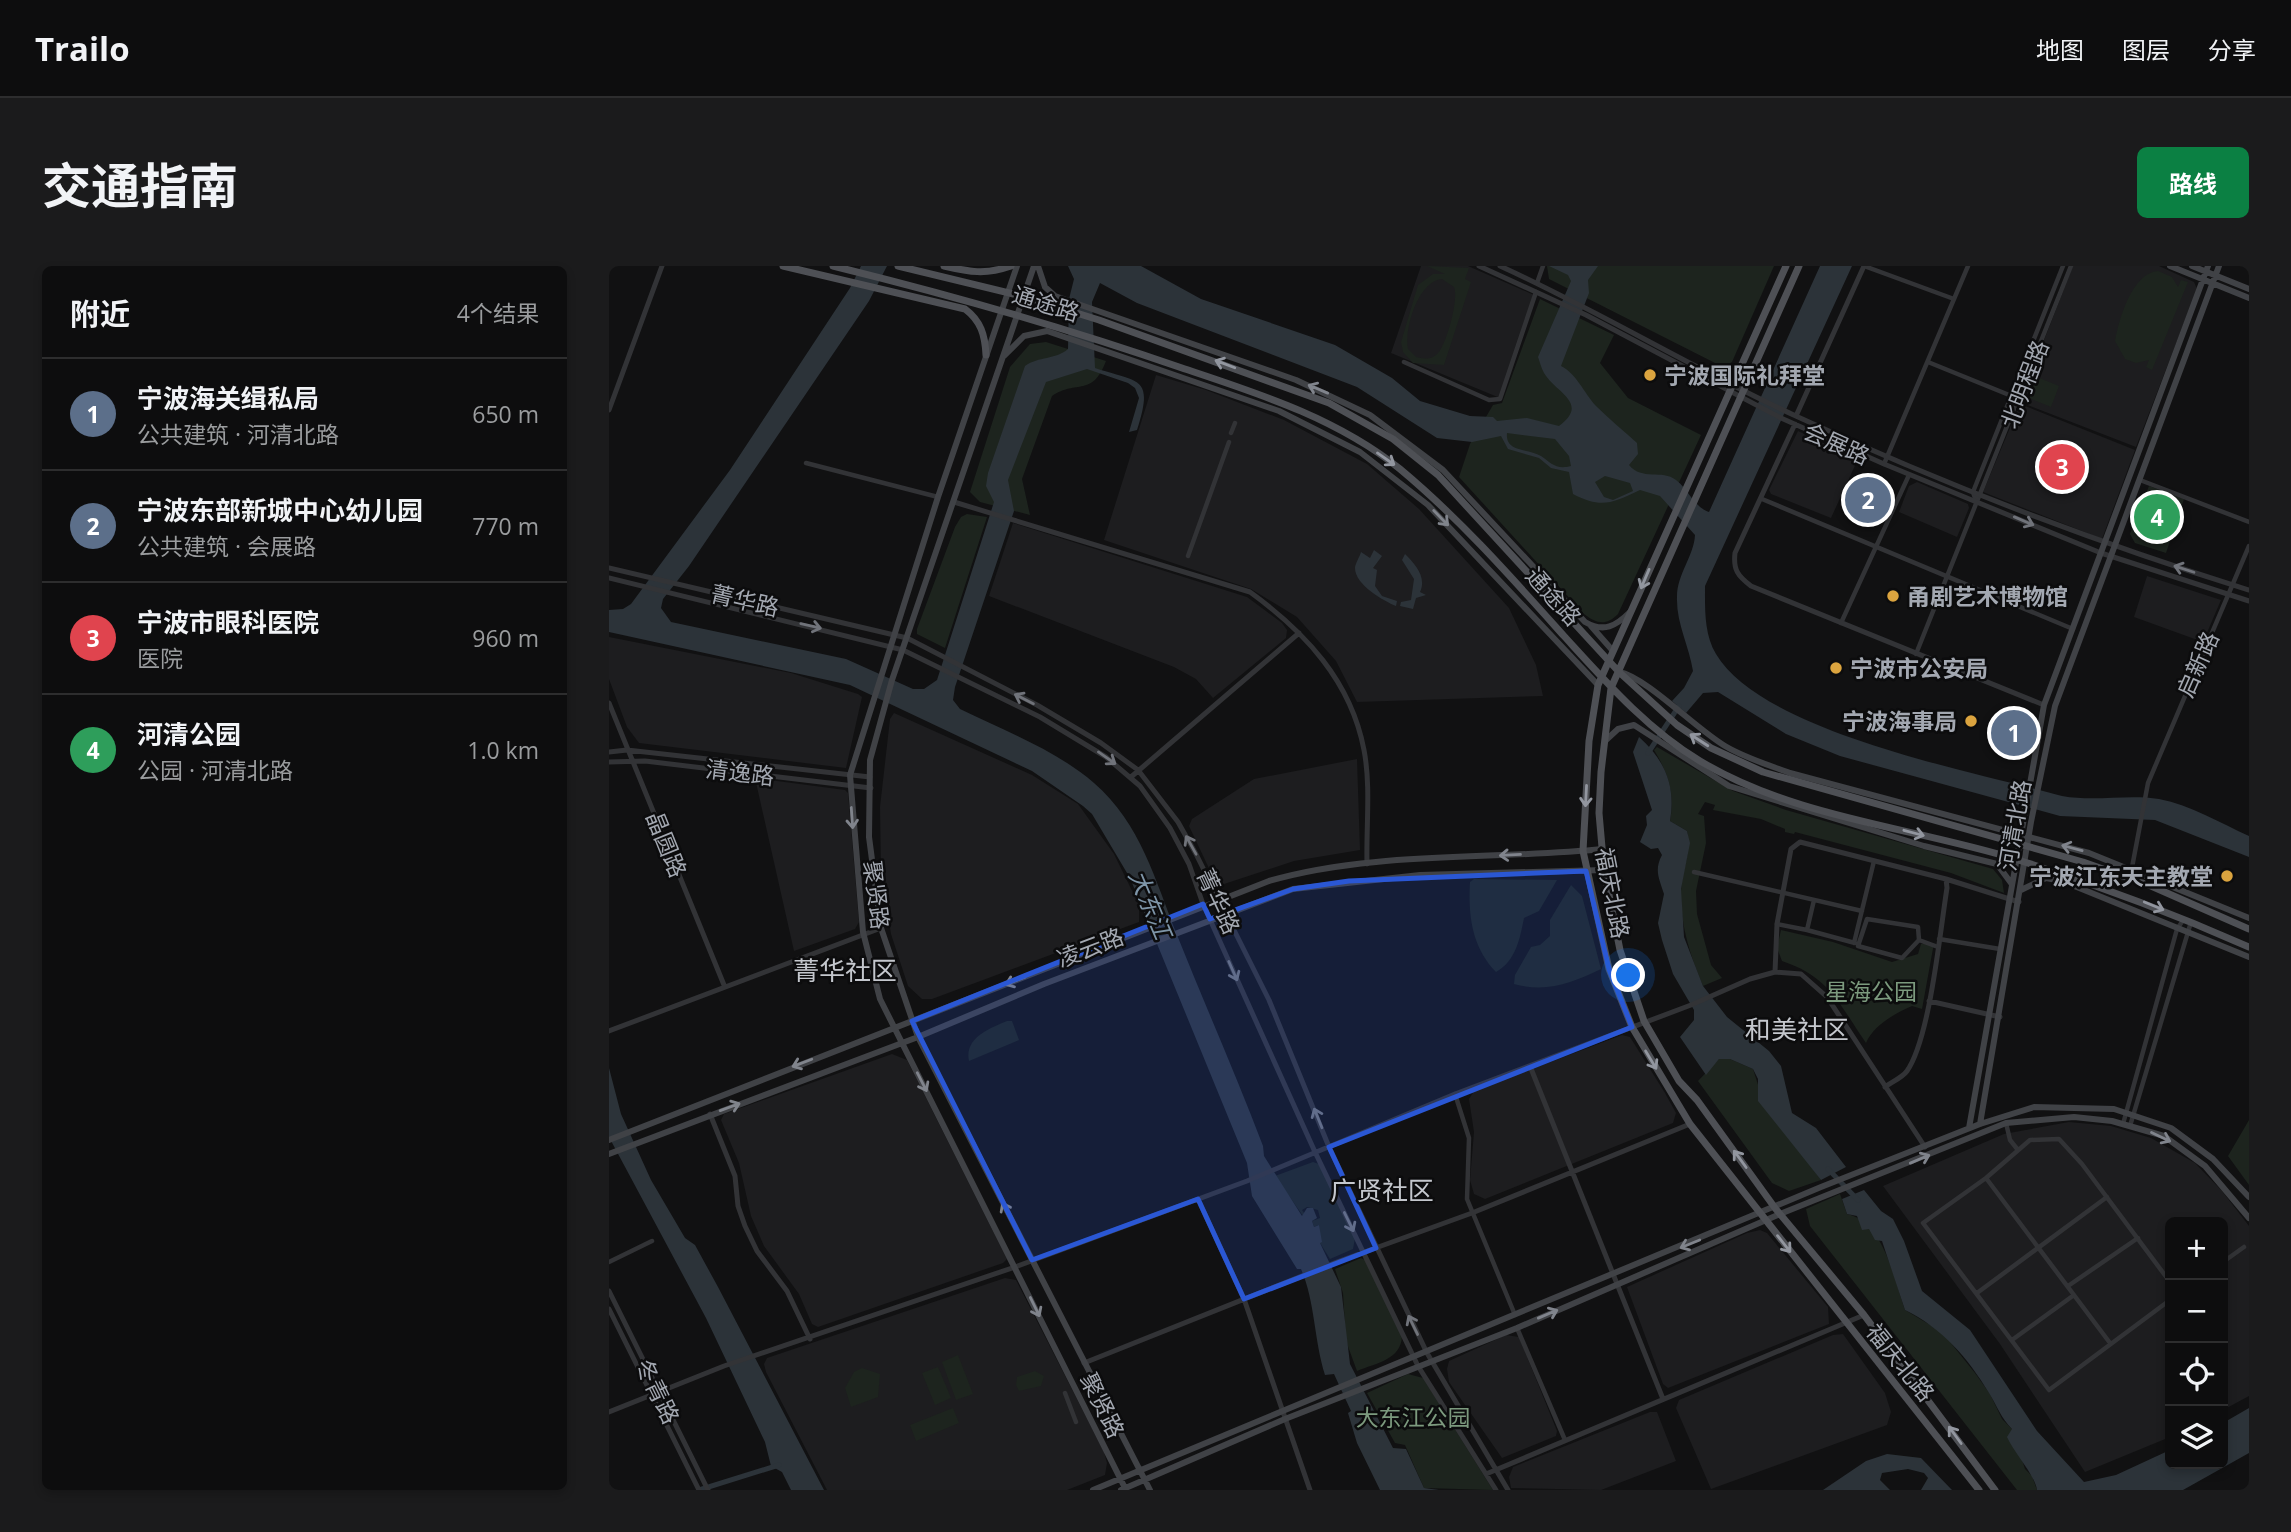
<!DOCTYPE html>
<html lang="zh">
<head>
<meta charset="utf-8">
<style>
  body { margin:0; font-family:"Open Sans","Noto Sans SC",sans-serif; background:#1b1b1c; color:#f1f3f6 }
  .controls { position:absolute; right:21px; bottom:21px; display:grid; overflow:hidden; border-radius:10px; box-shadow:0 4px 10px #0003 }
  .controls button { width:63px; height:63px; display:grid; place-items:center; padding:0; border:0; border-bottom:2px solid #2d2d2e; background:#0d0d0e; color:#f1f3f6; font:35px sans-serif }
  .you { position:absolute; left:1020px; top:710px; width:24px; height:24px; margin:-18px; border:5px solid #fff; border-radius:50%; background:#1a73e8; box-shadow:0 0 0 10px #1a73e833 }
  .badge { display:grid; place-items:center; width:46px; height:46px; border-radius:50%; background:#0b8043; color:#fff; font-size:23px; font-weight:700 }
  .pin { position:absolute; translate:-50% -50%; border:4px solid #fff; box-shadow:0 2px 7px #0006 }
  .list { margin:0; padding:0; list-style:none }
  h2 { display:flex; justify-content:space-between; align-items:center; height:91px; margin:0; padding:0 28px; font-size:30px }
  h2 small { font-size:23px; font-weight:400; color:#9a9c9e }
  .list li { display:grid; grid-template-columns:46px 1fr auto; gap:21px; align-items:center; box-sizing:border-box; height:112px; padding:0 28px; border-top:2px solid #2d2d2e }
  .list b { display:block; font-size:26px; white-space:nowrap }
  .list p { margin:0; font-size:23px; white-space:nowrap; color:#9a9c9e }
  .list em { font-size:23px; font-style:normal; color:#9a9c9e }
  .icon { flex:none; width:38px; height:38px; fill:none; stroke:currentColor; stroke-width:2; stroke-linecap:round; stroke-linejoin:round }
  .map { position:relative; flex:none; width:1640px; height:1224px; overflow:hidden; border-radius:10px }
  header { display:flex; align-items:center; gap:42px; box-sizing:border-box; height:98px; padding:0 35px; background:#0d0d0e; border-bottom:2px solid #2d2d2e }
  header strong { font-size:33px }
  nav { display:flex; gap:38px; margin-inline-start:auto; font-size:24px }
  .intro { display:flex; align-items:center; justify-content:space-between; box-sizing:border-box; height:168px; padding:0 42px }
  h1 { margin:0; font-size:49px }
  .button { padding:18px 32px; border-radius:10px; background:#0b8043; color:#fff; font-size:24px; font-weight:700 }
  main { display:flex; gap:42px; padding:0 42px }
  aside { flex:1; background:#0d0d0e; border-radius:10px; box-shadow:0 4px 10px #0003 }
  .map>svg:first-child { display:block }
  .built { fill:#1d1d1f }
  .green { fill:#1d241e; fill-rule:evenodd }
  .water { fill:#2c3339; fill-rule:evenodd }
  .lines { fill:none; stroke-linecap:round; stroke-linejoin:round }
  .canal { stroke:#2c3339; stroke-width:5 }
  .minor { stroke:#323336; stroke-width:4.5 }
  .tertiary { stroke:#323336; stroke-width:5 }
  .secondary { stroke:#404246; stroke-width:6 }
  .primary { stroke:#4e5055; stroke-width:7 }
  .oneway { stroke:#92969f }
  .oneway2 { stroke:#80848c }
  .oneway3 { stroke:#70737a }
  .marked { fill:#2a57d4; fill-opacity:0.2; stroke:#2a57d4; stroke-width:5; stroke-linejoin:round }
  .poi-dot { fill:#dba43f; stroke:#0c0c0d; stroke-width:2.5 }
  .labels { text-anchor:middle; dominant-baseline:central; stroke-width:5; stroke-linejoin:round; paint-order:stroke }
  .street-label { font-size:23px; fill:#a3a8b1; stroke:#0c0c0d }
  .poi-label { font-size:23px; font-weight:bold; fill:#a3a8b1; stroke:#0c0c0d; text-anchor:start }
  .park-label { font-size:23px; fill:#7c9a7e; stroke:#0c0c0d }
  .water-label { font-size:24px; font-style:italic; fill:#7e95a8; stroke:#0c0c0d }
  .quarter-label { font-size:26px; fill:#c4c7cd; stroke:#0c0c0d }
</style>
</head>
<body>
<header>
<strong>Trailo</strong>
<nav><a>地图</a><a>图层</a><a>分享</a></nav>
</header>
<div class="intro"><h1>交通指南</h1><a class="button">路线</a></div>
<main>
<aside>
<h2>附近<small>4个结果</small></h2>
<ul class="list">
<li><span class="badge" style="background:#5c6f8a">1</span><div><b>宁波海关缉私局</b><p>公共建筑 · 河清北路</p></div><em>650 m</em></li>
<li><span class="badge" style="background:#5c6f8a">2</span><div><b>宁波东部新城中心幼儿园</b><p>公共建筑 · 会展路</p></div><em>770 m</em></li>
<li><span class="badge" style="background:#e0444e">3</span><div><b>宁波市眼科医院</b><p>医院</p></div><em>960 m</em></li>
<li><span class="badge" style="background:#2e9e5b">4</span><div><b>河清公园</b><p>公园 · 河清北路</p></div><em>1.0 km</em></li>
</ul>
</aside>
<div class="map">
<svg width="1640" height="1224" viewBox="0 0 1640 1224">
  <rect width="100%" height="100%" fill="#111112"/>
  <path class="built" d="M812,0H859L925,29L891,132L782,87Z
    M1464,0H1550L1585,16L1588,23L1527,181L1411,136Z
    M547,109L597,124L675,154L758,198L810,243L900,342L927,399L934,430L748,436L727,395L688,351L642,323L495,274Z
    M1411,138L1526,184L1493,273L1374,226Z
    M1189,165L1249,193L1222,252L1162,228L1160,224Z
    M1308,216L1359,238L1360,242L1348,271L1290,246L1300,220Z
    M404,257L638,331L673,357L678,364L677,372L604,432L587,413L565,401L380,330Z
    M1538,310L1612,334L1594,376L1525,351Z
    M0,371L182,407L249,428L253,431L237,502L30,477L18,461L0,413Z
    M285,447L423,509L469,538L505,588L530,639V656L323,733H313L299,720L282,668L272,604L271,541L281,453Z
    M748,493L751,584L685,595L612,619L605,613L580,560L583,553L645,513Z
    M146,512L236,524L239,527L250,656L246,663L185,685Z
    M1013,769L1021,771L1056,827L1067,847L1064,857L876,933L865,928L861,914L865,866L860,833L865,825Z
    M283,788L298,794L398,993L394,997L209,1061L203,1058L190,1028L155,980L142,950L130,897L112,854L115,848Z
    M1460,856L1502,860L1542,872L1586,897L1613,925L1640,960V1130L1614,1144V956H1561V1171L1476,1206L1391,1078L1274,920L1395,868Z
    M1151,964L1158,967L1219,1041L1220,1058L1059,1122L1054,1118L1018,1021L1138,967Z
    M396,1012L407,1014L495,1186L498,1197L496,1209L458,1224H218L157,1106L155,1098L158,1092Z
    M1234,1068L1276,1127L1282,1146L1278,1159L1102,1223L1067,1142L1070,1134L1224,1069Z
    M897,1069L910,1071L948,1165L947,1170L893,1192L840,1116L838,1103L840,1095Z
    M1041,1146H1048L1067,1195L992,1224L902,1222L900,1211L904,1201Z"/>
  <path class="green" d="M818,0L860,2L856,13L862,16L835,99L804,97L794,86L792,76L809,19L824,8H836ZM833,13L845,21C850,32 838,77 829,87C823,94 815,93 807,91L799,83C795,63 809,15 833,13Z
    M938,0H1165L1123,96L1114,101L940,13Z
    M1549,5L1563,11L1569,21L1572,14L1579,16L1543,104L1537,101L1540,94L1527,97L1516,93L1506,75C1510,53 1523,7 1549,5Z
    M931,33L1005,69L991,97L1019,132L1092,169L1009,348C997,360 988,358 975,348L850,211L861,178L884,139L893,137Z
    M437,76L497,95C483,132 468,113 443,130L413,213L421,249L371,236L361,226L401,101L421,78Z
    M1428,111L1450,120L1442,141L1420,132Z
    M1540,220L1575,233L1557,287L1526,277L1521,268Z
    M358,248L378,251L336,382L308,368V363L346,261L352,251Z
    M1048,481L1124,525L1177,544L1384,603L1393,614L1395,627L1342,607L1186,566L1185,568L1176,566V563L1152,553L1104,544L1106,539L1096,536L1089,548L1095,550L1097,577L1087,625L1088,648L1102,699L1113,712L1094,720C1081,689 1071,659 1072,624C1073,604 1083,586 1078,565L1061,555C1066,527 1059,507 1045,484Z
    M865,613L948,614L930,645L915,652C911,672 907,695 887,706C863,681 859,650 861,616Z
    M962,619L973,630L992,703C963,717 938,727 905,718L906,709L922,681L931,679L941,670V654Z
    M1172,664L1224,676L1283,696L1309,688L1312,678L1325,677L1313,743L1303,740C1286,747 1264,760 1257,777C1230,738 1221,711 1173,695L1168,682Z
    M398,755H403L410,774L360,795C355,772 381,762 398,755Z
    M1110,793H1121L1144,803L1151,825L1212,914L1180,925L1163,917L1089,815Z
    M1640,854V919L1619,890Z
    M704,896L710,898L746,972L744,983L721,993L711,977L710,959L705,961L703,955L711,952L709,944L698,941L693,944L696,948L694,950L666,910Z
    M1231,928L1238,948C1275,956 1285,1013 1296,1044L1333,1066L1366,1107L1381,1128L1393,1153L1403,1163L1416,1203L1423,1210L1428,1224H1408L1201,960L1197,943Z
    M752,992L756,994L793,1070C792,1094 767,1097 748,1105L737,1075L734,1027L726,1003Z
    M349,1089L364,1128L347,1134L333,1096Z
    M329,1101L342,1132L326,1139L313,1107Z
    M253,1102L271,1108L269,1131L242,1141L236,1122L245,1106Z
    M426,1105L435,1110L432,1120L410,1125L407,1119L408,1111Z
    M799,1108L814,1112L884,1224L815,1222L796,1179L786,1177L758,1127Z
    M344,1142L350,1157L307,1175L301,1159Z"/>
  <path class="water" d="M252,0H278L260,35L80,300L54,333L52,342L62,356L237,393L304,423H315L328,414L385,236L377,220L379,207L416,100C430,90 446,94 459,83L460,33L465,13L459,0H532L592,33L726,79L783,112L811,135L861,150L884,151L888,155L918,152L950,160C981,137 947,127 935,107C932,102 931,96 929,91L962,15L959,9L940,0H989L979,14L980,27L952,100C967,107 975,127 987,140C1000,153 1015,165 1028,177L1029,188L1020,199C1033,215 1053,203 1067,214C1080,224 1085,241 1100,246L1211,0H1243L1096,320C1096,343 1095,368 1107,388C1154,467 1367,506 1453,530C1486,536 1518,528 1550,533C1582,539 1611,557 1640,570V591L1546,554L1451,550L1231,490L1177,468L1109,426L1094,427L1077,447L1063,435L1075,422L1084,405C1080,380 1067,357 1068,331C1068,308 1085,290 1086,269L1051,230L1031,224C1003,237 993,243 964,228L960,206L942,202L930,192L899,183L892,170L863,176L828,172L748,121L528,37L491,17L483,36L486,102C531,117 545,110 528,164L520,166L530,132L526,122L519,117L478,103L437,116L399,214L405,245L346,421L344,434L351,443C396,465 447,484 485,517C532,558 546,614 568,669C596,739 627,809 654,880L655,890L693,950L698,942H704L708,952L703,955L705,961L710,959L713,976L711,977L732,1021L741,1098L784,1182L797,1183L815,1222L830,1224H771L748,1177L739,1147L742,1145L725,1108L716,1109C705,1074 706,1035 692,1003H688L643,930L638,897L521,612L483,548L474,540L423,505L241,419L0,366V344L14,343L22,338L121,204L241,22ZM898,167L946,173L960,190L962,200C947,204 942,197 932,190C920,182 896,187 898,167ZM996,210L1021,217L1024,225L1004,234L995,231L986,216Z
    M765,284L773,290L764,302L768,304L766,320L773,330L788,335L787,340C775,335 746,319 746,302C746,298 751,290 752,286L761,292Z
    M796,288C806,298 818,311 811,326L817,329L807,332L804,343L791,340L792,336L802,334L805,313L793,294Z
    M1030,471C1056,494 1067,520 1061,555L1078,565L1081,577L1072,623L1075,671L1094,720L1118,751L1160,785L1172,800L1183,847L1207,862L1237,901L1212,914L1149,835V813L1144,803L1121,793H1110L1097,809L1071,771L1085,754V744L1064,708L1053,674L1049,657L1055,628C1050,612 1045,604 1053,589L1049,582L1042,583L1031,576L1038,559L1037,550L1043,544L1024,486Z
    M0,802L12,848L42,914L76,972L86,979L109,1021L215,1224H182L173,1206L162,1200L156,1176L97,1052L0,871Z
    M1255,924L1272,945L1284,953L1295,975L1313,1025L1361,1064L1428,1165L1475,1216L1507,1209L1561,1184V1198H1614V1157L1640,1142V1187L1574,1224H1428C1426,1209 1405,1187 1398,1171L1403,1163C1392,1152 1388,1140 1380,1127C1359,1092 1333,1062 1296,1044L1273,975L1266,974L1260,963L1253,964L1248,950L1238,948L1233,933Z
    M1278,1188L1312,1192L1343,1224H1312L1319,1212L1315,1207L1299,1203L1273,1207L1271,1214L1281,1224H1214L1257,1195Z"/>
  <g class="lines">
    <path class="canal" d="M1039,487L1070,440
      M1219,903L1249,934
      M90,1224L170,1199"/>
    <path class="minor" d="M1255,0L1345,33
      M928,17L934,0
      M795,96L880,134L891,133L927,26
      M1319,96L1410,133
      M622,167L626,157
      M197,197L329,231
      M1275,198L1359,0
      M1531,214L1640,256
      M1153,233L1464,363
      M1367,235L1364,226L1454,0
      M579,290L620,176
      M1232,357L1300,209
      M1307,388L1462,0
      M1085,606L1253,645
      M1521,612L1539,517L1640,280
      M1205,634L1198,664L1246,677
      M1168,658L1198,664
      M1330,673L1391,683
      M1310,674L1293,692L1249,680L1258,653L1309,661L1310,674L1329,681
      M1245,677L1265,595
      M846,828L860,872L858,933L906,1049
      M1397,857L1401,874L1409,884
      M1514,858L1568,663L1575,653
      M1521,860L1582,656
      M1377,912L1501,1077
      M0,996L43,975
      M1614,996L1635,981
      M1561,1016L1473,898L1450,873L1421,874L1377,912L1314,957L1440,1124L1561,1034
      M1459,1020L1529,972
      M1368,1027L1498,931
      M908,1062L956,1174
      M1403,1074L1465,1029
      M456,1127L467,1156"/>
    <path class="tertiary" d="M870,0L977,49L1172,152L1275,198L1492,287L1640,335
      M891,0C992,46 1088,105 1189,151C1336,219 1486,276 1640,324
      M0,144L53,0
      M1187,150L1255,0
      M1186,158L1126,287C1124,304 1129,310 1142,320L1435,439
      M345,236L641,326C696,366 742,415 755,484C762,520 757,561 758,598
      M0,302L298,372L428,439L492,477L529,504L569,556L587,588L660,734L720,881L818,1087L899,1224
      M0,312L294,384L431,451L497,491L531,520L561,562L580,598L594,638L706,886L809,1100L887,1224
      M0,437L115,719
      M0,486L18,484L261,511
      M0,496L36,495L262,522
      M522,511L690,367
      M1337,613L1410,636
      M1166,706L1168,658L1182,583L1191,576L1337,613L1338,622C1331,665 1321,772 1298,805C1294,811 1283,816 1276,821
      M1320,735L1391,751
      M0,765L272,662
      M921,800L1054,1133
      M101,848L126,910L129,940L136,960L148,985L178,1025L201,1073
      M589,933L635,1033L701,1224
      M0,1025L99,1224
      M0,1043L90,1224
      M475,1097L728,996L863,947L1081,858
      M0,1146L115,1100L406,1001L638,915L846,828L1082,739L1141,713L1166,706L1192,708L1218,731L1316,881
      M877,1208L1255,1049"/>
    <path class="secondary" d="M408,0L329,231L241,509L254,666L271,733L517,1224
      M425,0L283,414L261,494L260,571L272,662L309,771L541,1224
      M429,0L436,21L446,30L687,114L761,149L834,204L976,356C995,367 1007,360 1021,346
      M1561,0L1640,32
      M1583,0L1640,23
      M395,90L415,70L438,65L670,145L751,186L819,239L989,419
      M982,360L1004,385
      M1010,406C1037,411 1087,463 1116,480C1136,492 1160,499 1181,507L1480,587L1640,652
      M996,475L1009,463L1025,459L1120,520L1315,580L1388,598L1402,617
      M1412,624L1437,612L1453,615L1640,691
      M1371,858L1422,556L1446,440L1610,0
      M1360,862L1435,439L1599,0
      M0,874L660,615C763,585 886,594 993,583
      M0,888L309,771L435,718L684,623L811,609L995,604
      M484,1224L1212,921L1371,858L1425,841L1505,843L1562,862L1604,893L1640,931
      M512,1224L676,1153L908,1062L1171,948L1397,857L1465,851L1503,855L1555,870L1596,900L1640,952"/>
    <path class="primary" d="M174,0L356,43C372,55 376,69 377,89
      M224,0C342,29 458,62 573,102C648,127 728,152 791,203C851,253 903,312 955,370C997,416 1038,463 1091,495C1186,552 1302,561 1406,593C1486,618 1563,647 1640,681
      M289,0L413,30L490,54L720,137L784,173L829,209L1010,406L1068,459L1102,482L1154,506L1474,596L1542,620L1640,663
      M335,0C361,6 376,9 402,0
      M1177,0L989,419L980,475L974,585L1000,703L1023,761L1081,858L1370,1224
      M1190,0L1002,422L992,506L990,547L995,604L1011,684L1035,755L1070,815L1088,834L1166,942L1255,1049L1386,1224"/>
  </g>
  <defs><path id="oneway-shaft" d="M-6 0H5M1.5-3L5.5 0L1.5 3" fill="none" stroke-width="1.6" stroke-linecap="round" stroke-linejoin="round" transform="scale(1.75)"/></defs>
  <g class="oneway">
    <use href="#oneway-shaft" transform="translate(616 98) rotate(-159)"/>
    <use href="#oneway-shaft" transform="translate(777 193) rotate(35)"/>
    <use href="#oneway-shaft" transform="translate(1036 313) rotate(113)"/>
    <use href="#oneway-shaft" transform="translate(1090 474) rotate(-147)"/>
    <use href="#oneway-shaft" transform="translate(977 530) rotate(93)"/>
    <use href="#oneway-shaft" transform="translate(1305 567) rotate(15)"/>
    <use href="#oneway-shaft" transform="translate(1545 640) rotate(22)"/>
    <use href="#oneway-shaft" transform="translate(1042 794) rotate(59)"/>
    <use href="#oneway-shaft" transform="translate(1131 893) rotate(-126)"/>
    <use href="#oneway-shaft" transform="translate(1175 978) rotate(52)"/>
    <use href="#oneway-shaft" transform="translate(1346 1169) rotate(-126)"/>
  </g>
  <g class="oneway2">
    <use href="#oneway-shaft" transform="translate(709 123) rotate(-157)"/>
    <use href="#oneway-shaft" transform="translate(832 252) rotate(46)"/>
    <use href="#oneway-shaft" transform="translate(243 552) rotate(86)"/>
    <use href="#oneway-shaft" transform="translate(1463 582) rotate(-165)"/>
    <use href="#oneway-shaft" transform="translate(901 589) rotate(177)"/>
    <use href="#oneway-shaft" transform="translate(406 715) rotate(159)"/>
    <use href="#oneway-shaft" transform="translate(193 797) rotate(159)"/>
    <use href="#oneway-shaft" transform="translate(313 816) rotate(63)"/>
    <use href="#oneway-shaft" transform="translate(121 841) rotate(-20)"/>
    <use href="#oneway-shaft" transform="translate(1552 871) rotate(25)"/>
    <use href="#oneway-shaft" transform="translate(1311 893) rotate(-23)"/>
    <use href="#oneway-shaft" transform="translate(398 946) rotate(-117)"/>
    <use href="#oneway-shaft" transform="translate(1081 978) rotate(158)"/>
    <use href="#oneway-shaft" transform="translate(426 1041) rotate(64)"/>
    <use href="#oneway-shaft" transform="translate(939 1048) rotate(-23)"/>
  </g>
  <g class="oneway3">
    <use href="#oneway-shaft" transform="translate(1415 255) rotate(23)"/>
    <use href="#oneway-shaft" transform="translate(1575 303) rotate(-162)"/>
    <use href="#oneway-shaft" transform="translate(202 360) rotate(13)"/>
    <use href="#oneway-shaft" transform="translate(415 433) rotate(-153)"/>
    <use href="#oneway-shaft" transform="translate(498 492) rotate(35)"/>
    <use href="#oneway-shaft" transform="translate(582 579) rotate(-119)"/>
    <use href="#oneway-shaft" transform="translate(624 705) rotate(66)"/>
    <use href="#oneway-shaft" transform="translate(709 852) rotate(-112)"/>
    <use href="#oneway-shaft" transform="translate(740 956) rotate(64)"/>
    <use href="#oneway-shaft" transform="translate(804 1059) rotate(-116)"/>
  </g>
  <path class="marked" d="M977,605L1000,703L1023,761L720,881L767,982L635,1033L589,933L423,994L303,755L594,638L601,653L684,623L740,615Z"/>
  <g class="poi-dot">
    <circle cx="1041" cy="109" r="7"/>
    <circle cx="1284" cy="330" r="7"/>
    <circle cx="1227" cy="402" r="7"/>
    <circle cx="1362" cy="455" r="7"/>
    <circle cx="1618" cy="610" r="7"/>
  </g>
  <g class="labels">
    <g class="street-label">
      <text transform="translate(437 37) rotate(17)">通途路</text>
      <text transform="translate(1415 118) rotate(-69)">北明程路</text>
      <text transform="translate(1228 177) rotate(24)">会展路</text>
      <text transform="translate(945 330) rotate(48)">通途路</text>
      <text transform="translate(136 334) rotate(13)">菁华路</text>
      <text transform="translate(1588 398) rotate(-66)">启新路</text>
      <text transform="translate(131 506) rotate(7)">清逸路</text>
      <text transform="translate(1405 559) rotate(-80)">河清北路</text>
      <text transform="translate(58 578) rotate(68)">晶圆路</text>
      <text transform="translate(1004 627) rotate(79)">福庆北路</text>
      <text transform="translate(268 629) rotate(83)">聚贤路</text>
      <text transform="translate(610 635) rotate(65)">菁华路</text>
      <text transform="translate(481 681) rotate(-21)">凌云路</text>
      <text transform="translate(1292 1096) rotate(51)">福庆北路</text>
      <text transform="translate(49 1125) rotate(64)">冬青路</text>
      <text transform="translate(494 1139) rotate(64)">聚贤路</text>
    </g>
    <g class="poi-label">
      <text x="1055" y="109">宁波国际礼拜堂</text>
      <text x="1298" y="330">甬剧艺术博物馆</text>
      <text x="1241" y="402">宁波市公安局</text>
      <text x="1348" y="455" text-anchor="end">宁波海事局</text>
      <text x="1604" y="610" text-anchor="end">宁波江东天主教堂</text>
    </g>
    <g class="park-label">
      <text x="1262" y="725">星海公园</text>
      <text x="804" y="1151">大东江公园</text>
    </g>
    <g class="water-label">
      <text transform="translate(542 638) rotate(67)">大东江</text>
    </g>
    <g class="quarter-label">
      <text x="236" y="704">菁华社区</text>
      <text x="1188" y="763">和美社区</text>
      <text x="773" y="924">广贤社区</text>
    </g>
  </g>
</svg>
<div class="controls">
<button>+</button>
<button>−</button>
<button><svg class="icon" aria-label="locate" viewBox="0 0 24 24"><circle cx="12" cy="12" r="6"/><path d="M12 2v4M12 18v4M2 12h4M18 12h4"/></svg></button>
<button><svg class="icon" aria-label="layers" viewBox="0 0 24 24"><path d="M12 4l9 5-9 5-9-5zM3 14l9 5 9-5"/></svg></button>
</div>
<div class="you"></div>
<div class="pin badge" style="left:1405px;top:467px;background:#5c6f8a">1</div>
<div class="pin badge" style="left:1259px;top:234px;background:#5c6f8a">2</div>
<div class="pin badge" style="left:1453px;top:201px;background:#e0444e">3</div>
<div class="pin badge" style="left:1548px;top:251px;background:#2e9e5b">4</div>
</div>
</main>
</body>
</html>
